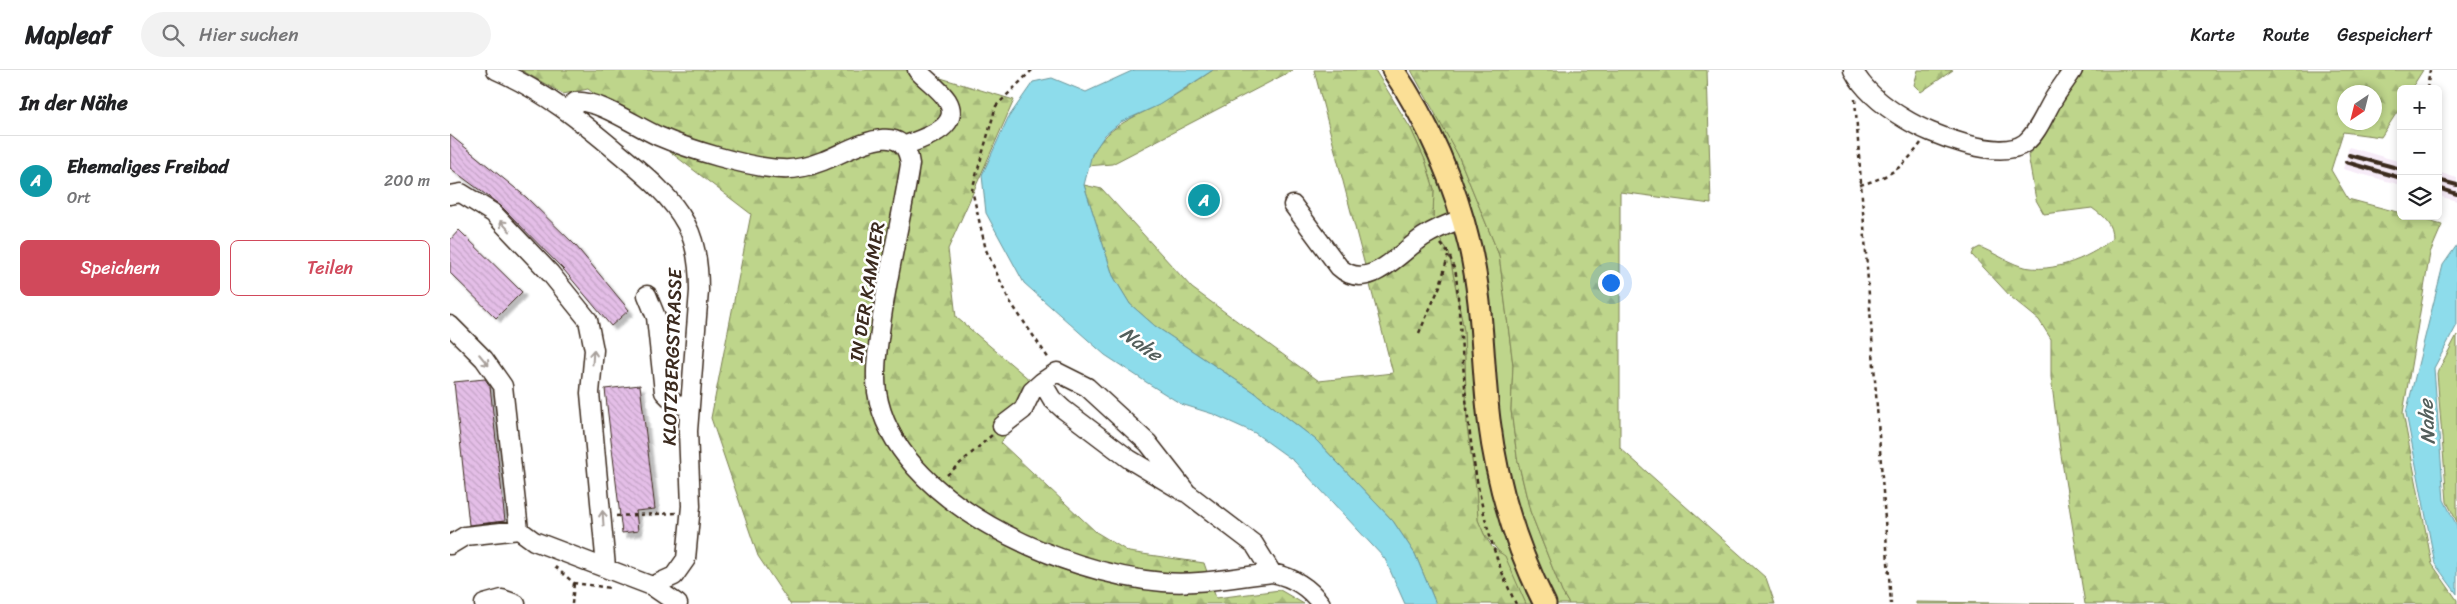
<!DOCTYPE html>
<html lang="de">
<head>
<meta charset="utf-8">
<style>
  body { margin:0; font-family:Sriracha,sans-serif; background:#f2f2f2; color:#202124 }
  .controls { position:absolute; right:15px; top:15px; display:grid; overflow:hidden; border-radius:8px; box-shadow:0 2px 8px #0003 }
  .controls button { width:45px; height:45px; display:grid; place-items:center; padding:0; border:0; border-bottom:1px solid #e0e0e0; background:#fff; color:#202124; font:25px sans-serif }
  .compass { position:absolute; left:1887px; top:15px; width:45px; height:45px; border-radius:50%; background:#fff; box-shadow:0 2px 8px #0003; rotate:215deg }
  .you { position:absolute; left:1160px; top:212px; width:18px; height:18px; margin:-12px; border:4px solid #fff; border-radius:50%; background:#1a73e8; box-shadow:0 0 0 8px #1a73e833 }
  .badge { display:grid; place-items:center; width:32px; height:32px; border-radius:50%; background:#d1495b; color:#fff; font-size:16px; font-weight:700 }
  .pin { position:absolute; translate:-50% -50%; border:2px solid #fff; box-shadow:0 1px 5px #0006 }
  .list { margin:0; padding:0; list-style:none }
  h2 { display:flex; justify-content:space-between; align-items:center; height:65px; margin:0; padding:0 20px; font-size:21px }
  h2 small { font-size:16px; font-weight:400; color:#757577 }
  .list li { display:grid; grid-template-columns:32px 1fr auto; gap:15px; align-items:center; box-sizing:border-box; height:90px; padding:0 20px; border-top:1px solid #e0e0e0 }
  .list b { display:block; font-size:19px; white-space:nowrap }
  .list p { margin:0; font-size:16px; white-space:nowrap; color:#757577 }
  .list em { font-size:16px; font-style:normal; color:#757577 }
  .actions { display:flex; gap:10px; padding:15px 20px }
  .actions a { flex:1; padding:11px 0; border:1px solid #d1495b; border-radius:8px; text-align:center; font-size:18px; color:#d1495b }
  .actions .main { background:#d1495b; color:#fff }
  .icon { flex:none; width:28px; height:28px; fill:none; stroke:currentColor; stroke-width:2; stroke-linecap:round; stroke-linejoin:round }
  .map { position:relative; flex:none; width:2007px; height:534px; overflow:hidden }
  header { display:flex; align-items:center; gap:30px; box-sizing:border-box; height:70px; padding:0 25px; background:#fff; border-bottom:1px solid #e0e0e0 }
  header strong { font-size:24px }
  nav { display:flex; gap:28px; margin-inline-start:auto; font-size:18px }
  .search { width:350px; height:45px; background:#f2f2f2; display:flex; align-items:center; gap:12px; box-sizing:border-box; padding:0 18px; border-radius:28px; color:#757577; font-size:19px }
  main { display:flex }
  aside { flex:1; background:#fff }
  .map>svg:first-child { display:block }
  .built { fill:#f7ecf8 }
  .grass { fill:#bed58b; stroke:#7c8054 }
  .forest { fill:url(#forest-firs); stroke:#7c8054; fill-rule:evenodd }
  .water { fill:#8ddceb; stroke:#6c9599 }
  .building { fill:url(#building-back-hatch); stroke:#3b2a1e; filter:url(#shadow) }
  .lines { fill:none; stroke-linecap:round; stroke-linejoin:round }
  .minor-casing { stroke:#3b2a1e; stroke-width:21 }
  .major-casing { stroke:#3b2a1e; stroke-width:25 }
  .path { stroke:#3b2a1e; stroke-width:2.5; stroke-dasharray:4 4; stroke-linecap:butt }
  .minor { stroke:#fff; stroke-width:18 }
  .major { stroke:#fbdf96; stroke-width:21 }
  .rail { stroke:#3b2a1e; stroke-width:4 }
  .oneway { stroke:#a79f9a }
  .labels { text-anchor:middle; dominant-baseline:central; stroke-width:5; stroke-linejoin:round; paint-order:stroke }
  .street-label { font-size:19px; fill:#3b2a1e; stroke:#fff }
  .water-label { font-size:20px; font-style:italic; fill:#545f5c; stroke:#fff }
</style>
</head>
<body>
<header>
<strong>Mapleaf</strong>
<div class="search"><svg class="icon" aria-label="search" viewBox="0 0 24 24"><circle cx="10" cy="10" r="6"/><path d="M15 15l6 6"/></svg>Hier suchen</div>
<nav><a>Karte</a><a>Route</a><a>Gespeichert</a></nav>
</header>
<main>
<aside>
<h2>In der Nähe<small></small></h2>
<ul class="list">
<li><span class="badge" style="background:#0f9aa8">A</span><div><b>Ehemaliges Freibad</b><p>Ort</p></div><em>200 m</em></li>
</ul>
<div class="actions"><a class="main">Speichern</a><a>Teilen</a></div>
</aside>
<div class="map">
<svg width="2007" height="534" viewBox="0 0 2007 534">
  <defs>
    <pattern id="forest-firs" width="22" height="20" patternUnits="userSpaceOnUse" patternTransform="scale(1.25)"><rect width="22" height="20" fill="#bed58b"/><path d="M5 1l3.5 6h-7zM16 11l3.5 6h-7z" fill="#a4b778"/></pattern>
    <pattern id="building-back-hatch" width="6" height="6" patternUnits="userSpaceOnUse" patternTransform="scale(1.25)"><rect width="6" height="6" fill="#e4bee7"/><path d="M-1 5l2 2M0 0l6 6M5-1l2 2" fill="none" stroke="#c4a3c6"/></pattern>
    <filter id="shadow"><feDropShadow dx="4.5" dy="4.5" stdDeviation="1" flood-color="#0004"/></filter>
  </defs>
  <rect width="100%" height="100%" fill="#fff"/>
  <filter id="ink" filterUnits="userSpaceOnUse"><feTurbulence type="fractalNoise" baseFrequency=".02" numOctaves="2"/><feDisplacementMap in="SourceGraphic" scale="10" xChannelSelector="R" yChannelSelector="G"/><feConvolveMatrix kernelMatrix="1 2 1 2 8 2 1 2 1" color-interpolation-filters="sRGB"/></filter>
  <g filter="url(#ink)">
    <path class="built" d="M1899,77L1951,92V115L1893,99Z
      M1988,102L2007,108V131L1988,126Z"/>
    <path class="grass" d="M987,45L1008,85L1049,185L1063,295L1061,340L1067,387L1080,441L1112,522L1119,534H1076L1051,484L1034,464L1028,450L1026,418L1017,357L1014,261L999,183L988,167L983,146L984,119L975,90L961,59Z
      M2007,265V452L1997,432L1987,303Z
      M1466,532L1625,534H1466Z"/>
    <path class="forest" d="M71,0H464L564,30L498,179L506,247L581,311L575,331L551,373L646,462L679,482L754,493L766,528L830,520L854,534H340L308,486L261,348L301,144L138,19L113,24Z
      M763,0H843L662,94L637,96C652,58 675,52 708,35C727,25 745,12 763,0Z
      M864,0H925L961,59L975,90L984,119L983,146L988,167L999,183L1014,261L1017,357L1026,418L1028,450L1034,464L1042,477L1055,486L1076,534H986L965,484L943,451L866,370L804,322L705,256L680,234L663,206L634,115L652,119L742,218L869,311L943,303Z
      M961,0H1257L1261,134L1170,122V378L1316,508L1325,534H1119L1112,522L1080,441L1067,387L1061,340L1063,295L1049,185L1008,85Z
      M1468,0H1503L1471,22L1464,15Z
      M1608,0H1973L1961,19H1951V36L1931,67L1893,62L1881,100L1898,129L1951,143V146H1962L1992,155L1980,183L1953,343L1982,494L2007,530V534H1635L1610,379L1601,307V269L1589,250L1561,227L1522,185L1524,180L1530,177C1542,182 1553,189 1565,194C1595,207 1639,189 1662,169C1662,153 1654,147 1642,138L1594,144L1586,130L1578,85C1601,56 1614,38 1608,0ZM1894,22H1924V52H1894Z"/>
    <path class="water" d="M684,0H763L709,35L671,52L655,65L642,84L634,115L663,206L680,234L705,256L804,322L866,370L943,451L965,484L986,534H955L935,489L844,391L805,363L763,344L731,334L696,312L655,285L574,213L536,143L532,105L558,48L583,12L602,8L636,22Z
      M2007,175V255L1984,298L1994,430L2007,456V524L1985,494L1956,343L1993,195Z"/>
    <path class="building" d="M0,65L76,127L126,176L179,240L161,256L114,200L51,136L0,98Z
      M9,160L72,222L46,248L0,203V170Z
      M35,309L40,316L55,451L19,455L4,312Z
      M190,315L205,439L186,441L188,461L172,463L155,319Z"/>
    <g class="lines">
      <g class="minor-casing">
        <path id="minor" d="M46,0C94,21 132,52 171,85C196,106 221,126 236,154C247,174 249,199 249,221L238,361L241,436L236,489L224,506L202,516
          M1403,0C1414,21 1435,37 1455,49C1479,64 1550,92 1575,73C1589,62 1596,40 1606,25C1611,17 1618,8 1623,0
          M116,39L125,32C148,29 185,56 208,66C238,79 300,98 332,99C346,100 360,96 373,91C398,82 454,44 460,94C452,148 438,200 431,254C428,277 424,299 427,322C444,432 614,504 713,512C750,515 785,507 822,503C842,507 859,517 871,534
          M453,76C471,69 514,58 497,30C490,19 476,10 467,0
          M0,125L11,123L43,143L100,203L138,250L144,280L140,323L156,497
          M843,135L889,197C918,224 950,182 973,167C985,159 998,154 1012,149
          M197,225L206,247L214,322L226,334L240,336
          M0,255L34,289L53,316L69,460L84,471L202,516L228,534
          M592,312L602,329L613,339L679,389L734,422
          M552,356L573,340L582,321L592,312L607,302L637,317L698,373L737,423L804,474L822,503
          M0,475L15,466L69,460
          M34,534L52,529L66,534"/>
      </g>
      <g class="major-casing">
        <path id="major" d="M943,0C979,53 1005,114 1020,177C1033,233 1032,292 1039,350C1047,413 1066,477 1095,534"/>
      </g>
      <path class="path" d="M582,0L546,36L522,120L536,180L559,230L599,289
        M1977,19L1980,0
        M1405,29L1441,534
        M1410,115C1439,107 1453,98 1471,73
        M991,174L999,184L1006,204C1016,314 1016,433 1066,534
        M969,263L990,216L998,186
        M497,405L542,365
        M166,446L226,443
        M105,497L124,513L161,518
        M122,534L124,513"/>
      <use href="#minor" class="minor"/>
      <use href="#major" class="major"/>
      <path class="rail" d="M1899,85L1951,99
        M1896,92L1951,108
        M1988,110L2007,115
        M1988,118L2007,124"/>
    </g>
    <defs><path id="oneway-shaft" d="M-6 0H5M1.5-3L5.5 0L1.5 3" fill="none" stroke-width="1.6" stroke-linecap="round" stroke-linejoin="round" transform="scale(1.25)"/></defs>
    <g class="oneway">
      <use href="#oneway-shaft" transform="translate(55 156) rotate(-133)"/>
      <use href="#oneway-shaft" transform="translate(143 287) rotate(-86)"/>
      <use href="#oneway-shaft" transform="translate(34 290) rotate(50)"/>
      <use href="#oneway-shaft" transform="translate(153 448) rotate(-94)"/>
    </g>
  </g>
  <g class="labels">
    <g class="street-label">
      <text transform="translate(417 222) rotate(-81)">IN DER KAMMER</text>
      <text transform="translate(222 287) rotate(-88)">KLOTZBERGSTRASSE</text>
    </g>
    <g class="water-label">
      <text transform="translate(691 274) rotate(35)">Nahe</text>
      <text transform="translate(1977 352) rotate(-93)">Nahe</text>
    </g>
  </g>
</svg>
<div class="controls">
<button>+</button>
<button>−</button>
<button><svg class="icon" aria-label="layers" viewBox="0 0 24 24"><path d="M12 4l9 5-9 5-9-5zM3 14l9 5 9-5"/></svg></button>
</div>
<svg class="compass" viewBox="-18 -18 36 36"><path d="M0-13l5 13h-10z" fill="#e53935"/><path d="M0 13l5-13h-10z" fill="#757577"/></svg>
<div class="you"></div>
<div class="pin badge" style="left:754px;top:130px;background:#0f9aa8">A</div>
</div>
</main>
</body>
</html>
